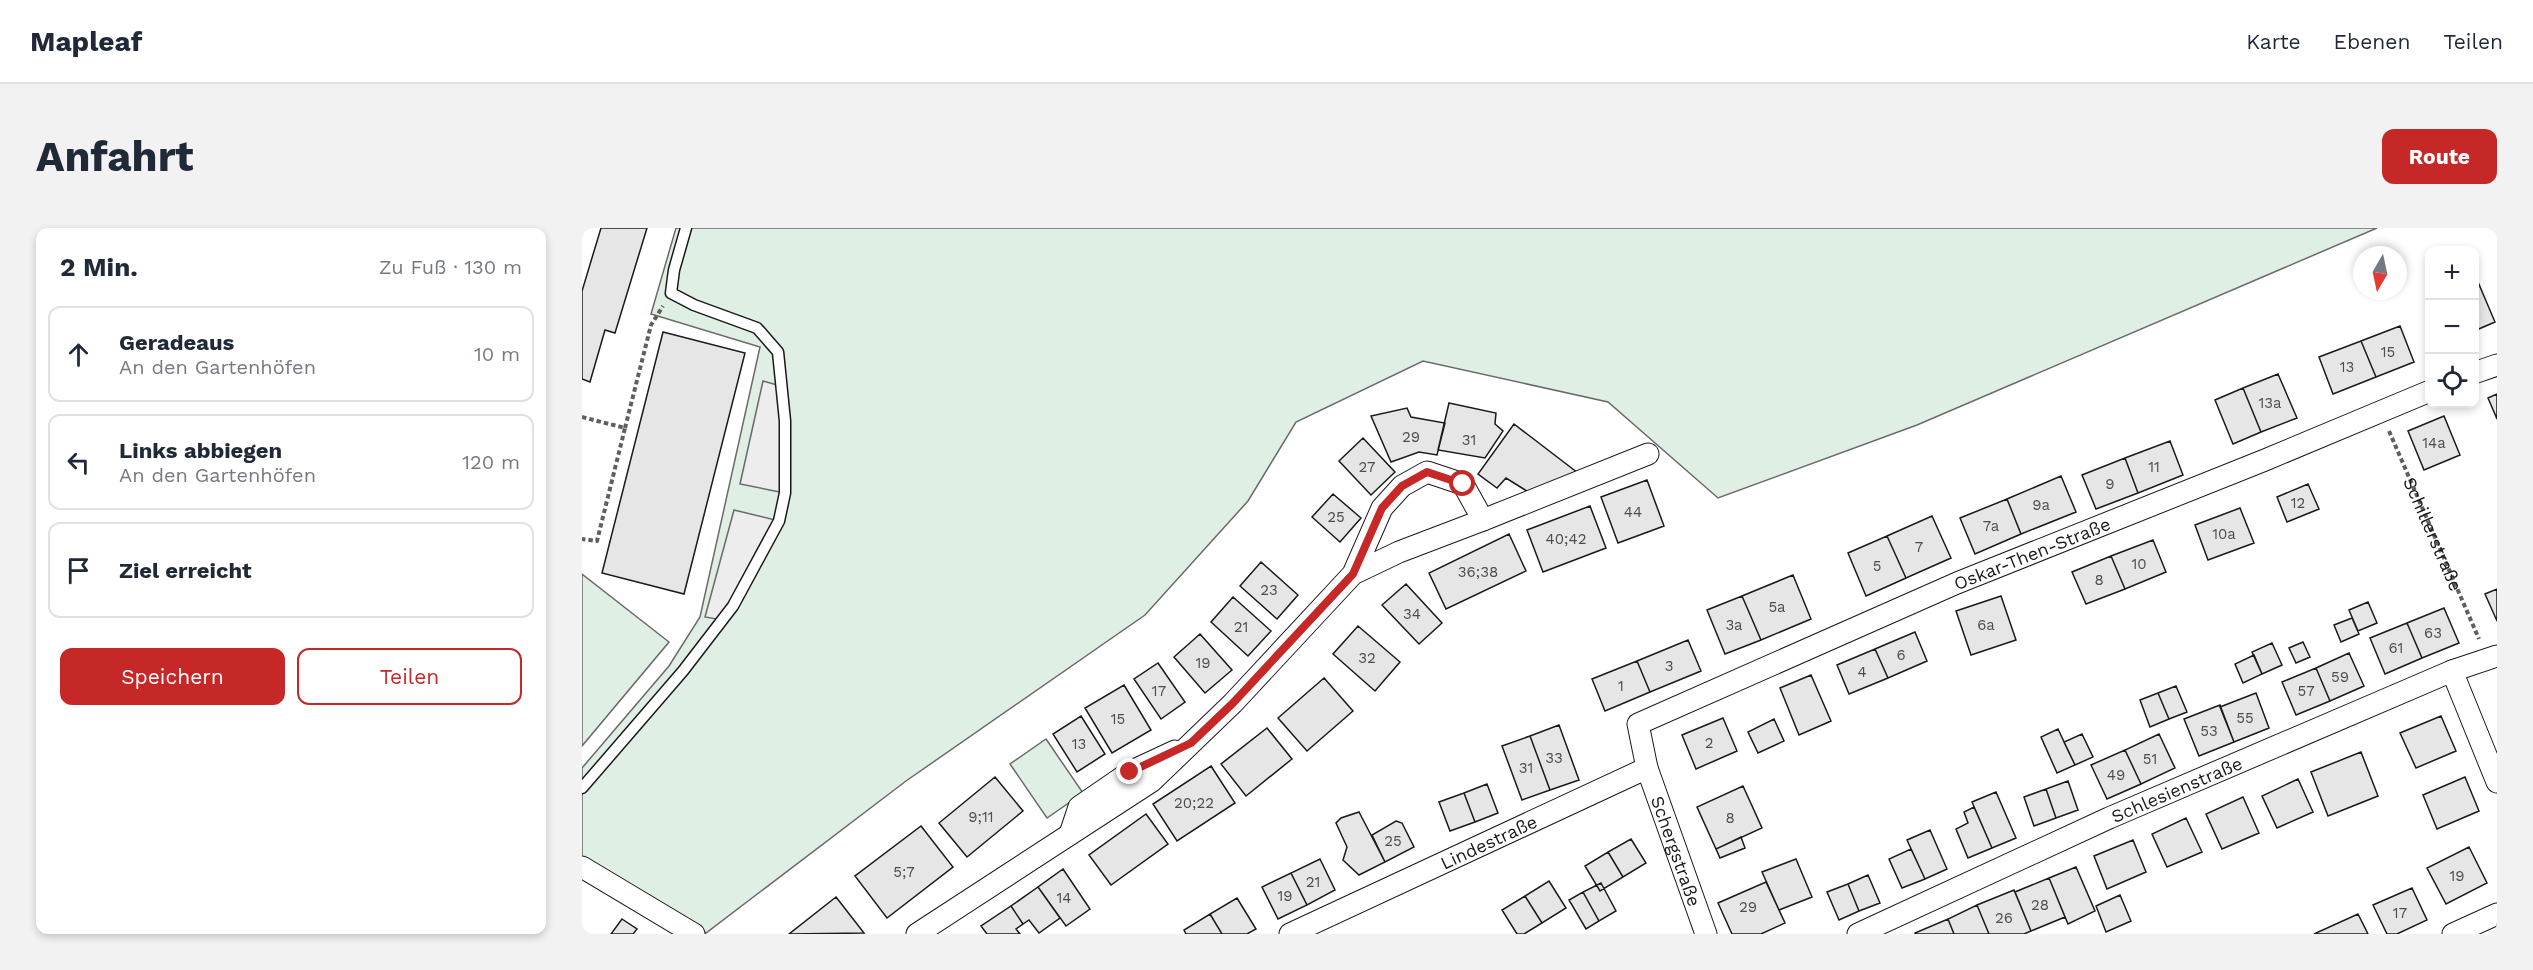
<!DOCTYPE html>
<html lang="de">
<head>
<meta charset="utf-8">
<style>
  body { margin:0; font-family:"Work Sans",sans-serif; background:#f2f2f3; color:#1f2937 }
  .controls { position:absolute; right:18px; top:18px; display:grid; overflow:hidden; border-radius:12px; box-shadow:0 3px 9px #0003 }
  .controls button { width:54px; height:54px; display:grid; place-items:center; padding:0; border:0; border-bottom:2px solid #e0e1e3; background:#fff; color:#1f2937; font:30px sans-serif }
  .compass { position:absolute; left:1771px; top:18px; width:54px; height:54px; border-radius:50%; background:#fff; box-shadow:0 3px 9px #0003; rotate:189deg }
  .stop { position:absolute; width:18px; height:18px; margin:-14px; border:4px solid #c62828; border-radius:50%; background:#fff }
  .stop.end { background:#c62828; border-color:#fff; box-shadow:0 2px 6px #0008 }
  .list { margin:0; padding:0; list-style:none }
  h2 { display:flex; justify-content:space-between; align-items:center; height:78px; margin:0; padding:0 24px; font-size:26px }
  h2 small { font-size:20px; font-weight:400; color:#747a83 }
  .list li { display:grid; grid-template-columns:39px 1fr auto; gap:18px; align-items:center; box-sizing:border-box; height:96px; margin:0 12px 12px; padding:0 12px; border:2px solid #e0e1e3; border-radius:12px }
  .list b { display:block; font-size:22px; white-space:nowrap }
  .list p { margin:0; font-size:20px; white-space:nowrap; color:#747a83 }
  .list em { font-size:20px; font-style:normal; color:#747a83 }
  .actions { display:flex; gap:12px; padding:18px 24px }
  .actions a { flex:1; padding:14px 0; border:2px solid #c62828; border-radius:12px; text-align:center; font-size:21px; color:#c62828 }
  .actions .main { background:#c62828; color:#fff }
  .icon { flex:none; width:33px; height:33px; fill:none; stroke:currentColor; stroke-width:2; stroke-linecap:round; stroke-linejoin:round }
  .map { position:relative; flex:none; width:1915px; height:706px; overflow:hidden; border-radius:12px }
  header { display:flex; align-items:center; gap:36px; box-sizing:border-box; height:84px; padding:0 30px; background:#fff; border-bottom:2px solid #e0e1e3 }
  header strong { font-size:28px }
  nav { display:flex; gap:33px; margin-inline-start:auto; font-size:21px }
  .intro { display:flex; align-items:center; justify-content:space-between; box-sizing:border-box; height:144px; padding:0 36px }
  h1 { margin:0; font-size:42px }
  .button { padding:15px 27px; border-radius:12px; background:#c62828; color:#fff; font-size:21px; font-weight:700 }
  main { display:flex; gap:36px; padding:0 36px }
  aside { flex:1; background:#fff; border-radius:12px; box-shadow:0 3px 9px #0003 }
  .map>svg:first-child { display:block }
  .green { fill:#e0efe3; stroke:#6a6a6a; stroke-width:1.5 }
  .parking { fill:#ededed; stroke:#6a6a6a; stroke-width:1.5 }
  .building { fill:#e6e6e6; stroke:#1a1a1a; stroke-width:1.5 }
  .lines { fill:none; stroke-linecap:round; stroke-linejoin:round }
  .service-casing { stroke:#1a1a1a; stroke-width:13 }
  .minor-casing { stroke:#1a1a1a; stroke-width:23 }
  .path { stroke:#5f5f5f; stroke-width:4; stroke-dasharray:4.5 3; stroke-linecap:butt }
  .service { stroke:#fff; stroke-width:10 }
  .minor { stroke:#fff; stroke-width:21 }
  .route { stroke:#c62828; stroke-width:8 }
  .labels { text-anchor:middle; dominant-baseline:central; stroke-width:4.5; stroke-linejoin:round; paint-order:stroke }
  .number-label { font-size:15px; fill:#4d4d4d }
  .street-label { font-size:18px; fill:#1a1a1a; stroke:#fff }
</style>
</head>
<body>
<header>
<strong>Mapleaf</strong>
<nav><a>Karte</a><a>Ebenen</a><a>Teilen</a></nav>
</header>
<div class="intro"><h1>Anfahrt</h1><a class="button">Route</a></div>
<main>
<aside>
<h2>2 Min.<small>Zu Fuß · 130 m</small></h2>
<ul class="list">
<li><svg class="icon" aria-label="ahead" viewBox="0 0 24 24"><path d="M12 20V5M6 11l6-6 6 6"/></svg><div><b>Geradeaus</b><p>An den Gartenhöfen</p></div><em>10 m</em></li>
<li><svg class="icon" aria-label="left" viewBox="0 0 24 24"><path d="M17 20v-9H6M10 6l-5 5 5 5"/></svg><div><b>Links abbiegen</b><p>An den Gartenhöfen</p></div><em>120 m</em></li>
<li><svg class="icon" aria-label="arrive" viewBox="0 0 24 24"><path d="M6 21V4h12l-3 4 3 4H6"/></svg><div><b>Ziel erreicht</b></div></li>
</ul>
<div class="actions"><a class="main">Speichern</a><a>Teilen</a></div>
</aside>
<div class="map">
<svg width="1915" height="706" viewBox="0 0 1915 706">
  <rect width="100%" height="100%" fill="#fff"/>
  <path class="green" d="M94,0H1795L1335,197L1136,270L1026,174L841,133L714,194L666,273L563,387L324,553L124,705L0,631V540L87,438L118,389L178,119L69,86Z
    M0,346L87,414L0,518Z
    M464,511L501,565L465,590L428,536Z"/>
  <path class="parking" d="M181,153L199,158L203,265L158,256Z
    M152,282L197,293L140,392L123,389Z"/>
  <path class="building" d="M19,0H65L33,105L23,102L8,154L0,151V63Z
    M1896,54L1913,94L1892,103V56Z
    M1818,98L1832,134L1794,149L1779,113Z
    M81,104L163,125L102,366L20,345Z
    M1779,113L1794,149L1751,166L1737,129Z
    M1696,146L1715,190L1679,204L1661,160Z
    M1661,160L1679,204L1651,216L1633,172Z
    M1915,166V191L1906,170Z
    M867,175L914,185L913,196L921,203L903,230L856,222Z
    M825,180L829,189L863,195L855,227L837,224L809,234L789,188Z
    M1862,188L1878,227L1842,242L1826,203Z
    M932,196L996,245L948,265L924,250L915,260L896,246Z
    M781,210L813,244L789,267L757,233Z
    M1588,213L1601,247L1556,265L1543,230Z
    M1543,230L1556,265L1514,281L1500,247Z
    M1479,248L1494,284L1439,306L1425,271Z
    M1065,252L1082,298L1036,315L1019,269Z
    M1726,256L1737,281L1705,294L1695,269Z
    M751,266L779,290L758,314L730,289Z
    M1425,271L1439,306L1393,326L1378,290Z
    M1008,278L1024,320L961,344L945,302Z
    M1658,280L1672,315L1626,332L1613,297Z
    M1350,288L1369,330L1324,350L1305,308Z
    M927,306L944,343L864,381L847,345Z
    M1305,308L1324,350L1284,368L1266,325Z
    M1571,312L1584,344L1543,361L1529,328Z
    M1529,328L1543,361L1504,376L1490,344Z
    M679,334L716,367L695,391L658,358Z
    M1211,347L1229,391L1179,412L1160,368Z
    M824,356L860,395L837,416L800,377Z
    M1915,361V393L1903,366Z
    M1160,368L1179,412L1143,426L1125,382Z
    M1419,368L1434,412L1389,427L1374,383Z
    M651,369L689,403L666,428L629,394Z
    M1786,374L1795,395L1776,403L1767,382Z
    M1862,380L1877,415L1840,430L1825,395Z
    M1770,390L1777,406L1759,414L1752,397Z
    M1825,395L1840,430L1803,446L1788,410Z
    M776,398L818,434L793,463L751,426Z
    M1333,404L1345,433L1306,450L1293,421Z
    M618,406L650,442L623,465L592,429Z
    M1106,412L1119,443L1068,464L1055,433Z
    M1721,414L1728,429L1714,435L1707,420Z
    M1690,415L1700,437L1680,446L1670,424Z
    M1293,421L1306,450L1267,466L1255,437Z
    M1767,425L1782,458L1748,473L1734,440Z
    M1672,427L1680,446L1661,455L1653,436Z
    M1055,433L1068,464L1023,483L1010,451Z
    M576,435L603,474L579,491L552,451Z
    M1734,440L1748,473L1714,487L1700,454Z
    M1229,447L1249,493L1217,507L1198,460Z
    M742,450L771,483L725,523L696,490Z
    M542,457L569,502L530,525L503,480Z
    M1594,458L1605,484L1587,491L1576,465Z
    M1576,465L1587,491L1568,499L1558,472Z
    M1674,465L1687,500L1652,514L1638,479Z
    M1638,477L1652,514L1617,528L1602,491Z
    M499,488L523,526L495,544L471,506Z
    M1859,488L1874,523L1834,540L1818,505Z
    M1141,490L1155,523L1114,541L1100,507Z
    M1192,491L1202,513L1176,525L1166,504Z
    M977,497L997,552L968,562L948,508Z
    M685,500L710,531L664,568L639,536Z
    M1476,501L1493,537L1475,545L1459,509Z
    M1500,506L1511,529L1493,537L1482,514Z
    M1577,506L1593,540L1559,556L1543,522Z
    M948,508L968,562L940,572L920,518Z
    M1543,522L1559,556L1525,571L1509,537Z
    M1779,524L1796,568L1746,588L1729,544Z
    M629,538L653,575L595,613L571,576Z
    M413,549L441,583L385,629L357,595Z
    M1883,549L1897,583L1855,601L1841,567Z
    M1716,551L1731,584L1695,600L1680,568Z
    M1486,553L1496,582L1474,590L1464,561Z
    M905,556L916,585L893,594L882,565Z
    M1161,558L1180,600L1134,621L1115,579Z
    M1464,561L1474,590L1452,598L1442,569Z
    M1414,564L1434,610L1410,620L1390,574Z
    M882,565L893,594L868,603L857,574Z
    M1661,569L1677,605L1640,621L1624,586Z
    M1392,579L1410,620L1386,630L1374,601L1386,595L1382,584Z
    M777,584L803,634L777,647L761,632L765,619L754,595L759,590Z
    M564,586L586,616L529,657L507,627Z
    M1604,590L1620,624L1585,639L1570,606Z
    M814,593L820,595L832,619L803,634L790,607Z
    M339,598L371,639L305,690L273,648Z
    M1348,602L1365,641L1343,651L1325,612Z
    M1159,609L1163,620L1138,630L1134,621Z
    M1049,611L1064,635L1041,649L1026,624Z
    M1551,612L1564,644L1525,661L1512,628Z
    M1887,619L1905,655L1864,676L1845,640Z
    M1329,621L1343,651L1320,660L1307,631Z
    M1026,624L1041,649L1018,663L1003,638Z
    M738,631L753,662L725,677L709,645Z
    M1214,631L1230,669L1197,682L1180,644Z
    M1494,639L1513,683L1486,696L1467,650Z
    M481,641L508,681L484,698L456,659Z
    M709,645L725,677L696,691L680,659Z
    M1286,647L1298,675L1277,683L1266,656Z
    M1467,650L1483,689L1449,703L1433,664Z
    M967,653L984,680L960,695L943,668Z
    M1184,654L1203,695L1179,706H1150L1136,675Z
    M1019,655L1034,683L1017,693L1001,664Z
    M1266,656L1277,683L1257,692L1245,664Z
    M456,659L478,690L457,705L447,692L441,696L429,678Z
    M1830,660L1845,692L1815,706H1805L1791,677Z
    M1432,662L1449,703L1442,706H1407L1395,677Z
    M1001,664L1017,693L1004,701L987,672Z
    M1538,667L1549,693L1524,704L1514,678Z
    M943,668L960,695L942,706H935L920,682Z
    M254,669L282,705L207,706Z
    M655,670L674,701L665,706H640L628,686Z
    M1395,677L1407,706H1372L1366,691Z
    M429,678L441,696L434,701L438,706H405L399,698Z
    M628,686L640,706H604L602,702Z
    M1776,686L1786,706H1732Z
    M40,691L55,701L51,706H29Z
    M1366,691L1372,706H1333V705Z"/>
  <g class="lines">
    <g class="service-casing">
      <path id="service" d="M0,560L101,443L151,378L197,293L203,265V193L196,124L175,100L112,77L89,65L92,42L104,0"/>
    </g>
    <g class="minor-casing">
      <g id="minor">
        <path d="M1892,145L1915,137"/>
        <path d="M901,292L1066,226"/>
        <path d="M1870,443L1915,554"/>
        <path id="s2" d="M1065,540L1124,706"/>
        <path d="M488,606L497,579L548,544L593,523"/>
        <path d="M0,639L112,706"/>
        <path d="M335,706L570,553L651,475L771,346L800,280L820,258L845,244L881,256L901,292L817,324L771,346"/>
        <path id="s3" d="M708,706L1065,540L1056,496L1375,355L1683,232L1848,163"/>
        <path id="s4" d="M1276,706L1527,590L1870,443L1915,428"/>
        <path d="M1871,706L1915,686"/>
      </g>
    </g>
    <g class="path">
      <path d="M0,189L43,200L15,313L0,311"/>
      <path d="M43,200L69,97L81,78"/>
      <path id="s1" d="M1807,203L1897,411"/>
    </g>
    <use href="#service" class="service"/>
    <use href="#minor" class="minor"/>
  </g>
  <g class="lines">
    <path class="route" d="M548,544L609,515L651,475L771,346L800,280L820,258L845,244L881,256"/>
  </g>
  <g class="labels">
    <g class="number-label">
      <text x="1806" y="124">15</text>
      <text x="1765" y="139">13</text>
      <text x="1688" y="175">13a</text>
      <text x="829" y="209">29</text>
      <text x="887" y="212">31</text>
      <text x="1852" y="215">14a</text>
      <text x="785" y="239">27</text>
      <text x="1572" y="239">11</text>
      <text x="1528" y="256">9</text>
      <text x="1716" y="275">12</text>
      <text x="1459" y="277">9a</text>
      <text x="1051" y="284">44</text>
      <text x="754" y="289">25</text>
      <text x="1409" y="298">7a</text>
      <text x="1642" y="306">10a</text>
      <text x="984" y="311">40;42</text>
      <text x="1337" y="319">7</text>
      <text x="1557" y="336">10</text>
      <text x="1295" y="338">5</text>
      <text x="896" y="344">36;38</text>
      <text x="1517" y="352">8</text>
      <text x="687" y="362">23</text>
      <text x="1195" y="379">5a</text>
      <text x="830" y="386">34</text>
      <text x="1152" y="397">3a</text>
      <text x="1404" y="397">6a</text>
      <text x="659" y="399">21</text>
      <text x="1851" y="405">63</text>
      <text x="1814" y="420">61</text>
      <text x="1319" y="427">6</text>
      <text x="785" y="430">32</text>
      <text x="621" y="435">19</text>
      <text x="1087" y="438">3</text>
      <text x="1280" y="444">4</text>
      <text x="1758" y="449">59</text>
      <text x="1039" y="458">1</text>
      <text x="577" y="463">17</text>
      <text x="1724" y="463">57</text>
      <text x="1663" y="490">55</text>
      <text x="536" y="491">15</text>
      <text x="1627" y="503">53</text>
      <text x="1127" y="515">2</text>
      <text x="497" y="516">13</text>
      <text x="972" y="530">33</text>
      <text x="1568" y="531">51</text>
      <text x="944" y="540">31</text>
      <text x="1534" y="547">49</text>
      <text x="612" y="575">20;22</text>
      <text x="399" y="589">9;11</text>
      <text x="1148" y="590">8</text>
      <text x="811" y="613">25</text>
      <text x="322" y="644">5;7</text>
      <text x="1875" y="648">19</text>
      <text x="731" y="654">21</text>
      <text x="703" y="668">19</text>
      <text x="482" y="670">14</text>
      <text x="1458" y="677">28</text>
      <text x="1166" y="679">29</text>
      <text x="1818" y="685">17</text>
      <text x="1422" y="690">26</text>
    </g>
    <g class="street-label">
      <text stroke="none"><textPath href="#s1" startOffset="112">Schillerstraße</textPath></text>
      <text stroke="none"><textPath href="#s3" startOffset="868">Oskar-Then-Straße</textPath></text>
      <text stroke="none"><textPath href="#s4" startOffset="350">Schlesienstraße</textPath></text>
      <text stroke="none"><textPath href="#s3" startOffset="219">Lindestraße</textPath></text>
      <text stroke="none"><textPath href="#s2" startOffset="88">Schergstraße</textPath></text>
    </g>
  </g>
</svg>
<div class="controls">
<button>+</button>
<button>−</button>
<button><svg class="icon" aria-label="locate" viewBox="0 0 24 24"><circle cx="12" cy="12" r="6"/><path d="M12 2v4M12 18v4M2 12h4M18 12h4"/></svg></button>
</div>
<svg class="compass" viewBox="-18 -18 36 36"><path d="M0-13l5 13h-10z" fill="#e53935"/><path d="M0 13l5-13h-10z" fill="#747a83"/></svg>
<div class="stop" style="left:881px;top:256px"></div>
<div class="stop end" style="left:548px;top:544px"></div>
</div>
</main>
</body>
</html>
